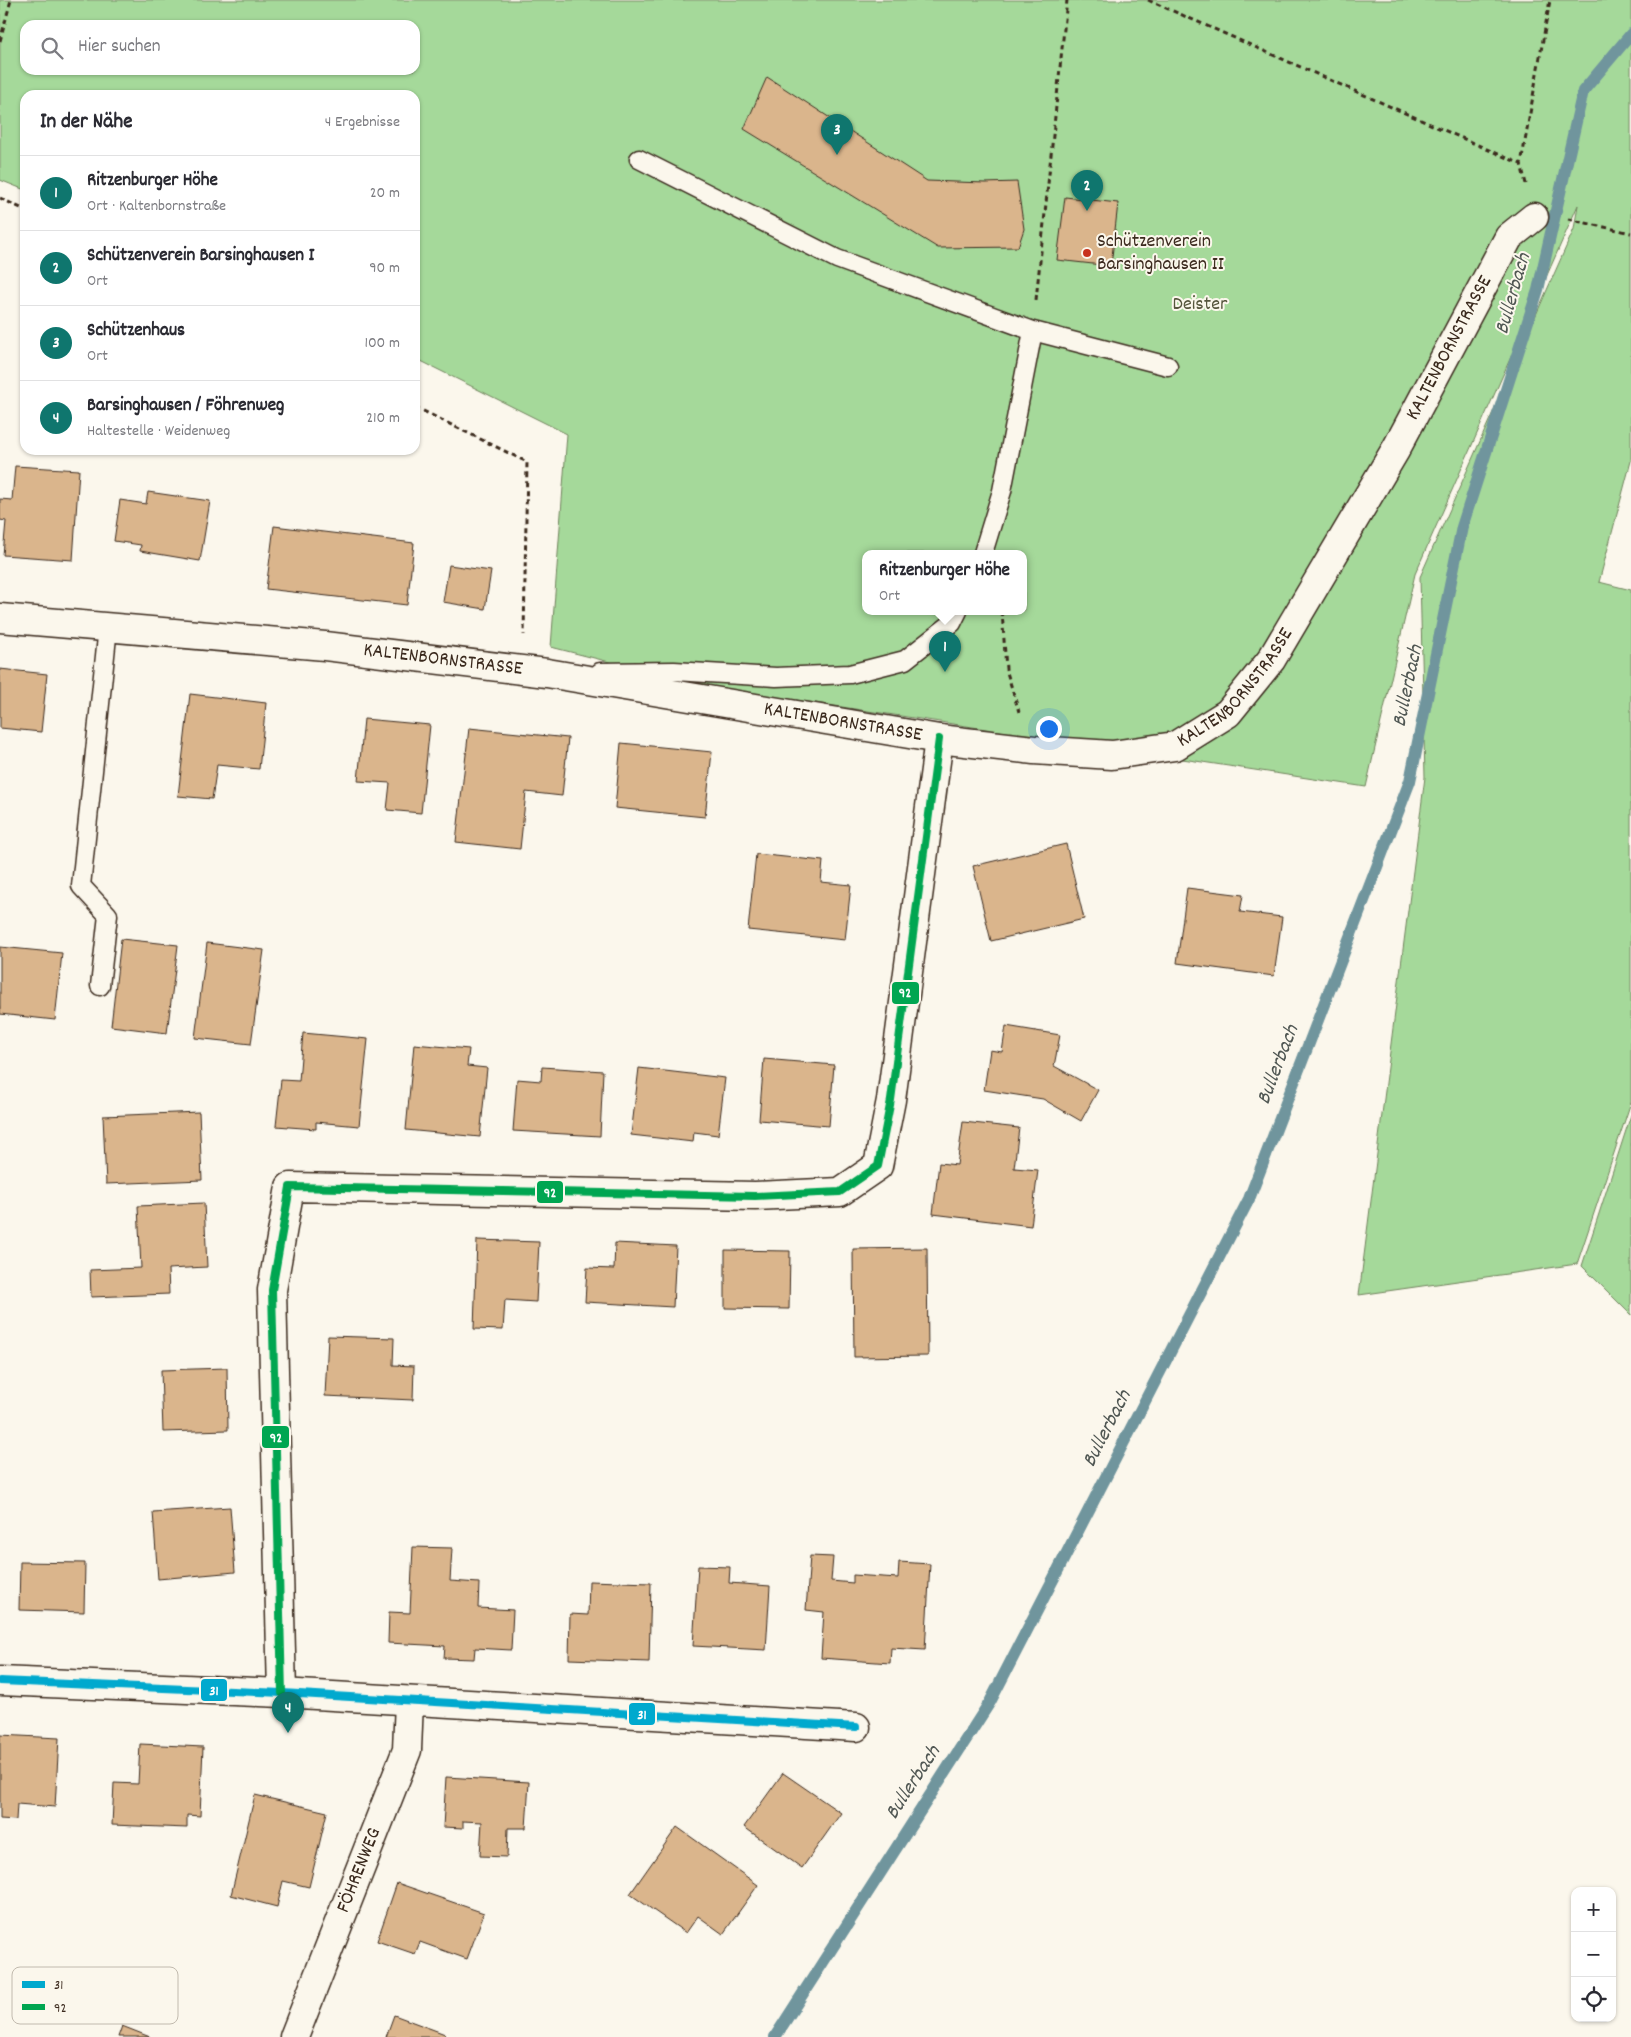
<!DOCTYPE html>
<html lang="de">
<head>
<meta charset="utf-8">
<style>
  body { margin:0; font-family:Dekko,sans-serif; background:#f2f2f3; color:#2b2b33 }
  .controls { position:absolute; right:15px; bottom:15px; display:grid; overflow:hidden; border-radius:10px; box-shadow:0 1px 4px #0004 }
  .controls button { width:45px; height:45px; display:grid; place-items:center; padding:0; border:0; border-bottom:1px solid #e1e1e2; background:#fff; color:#2b2b33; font:25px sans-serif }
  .you { position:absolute; left:1048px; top:728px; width:18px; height:18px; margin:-12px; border:4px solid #fff; border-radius:50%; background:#1a73e8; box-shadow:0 0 0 8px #1a73e833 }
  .badge { display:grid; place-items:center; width:32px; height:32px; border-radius:50%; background:#0f766e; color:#fff; font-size:16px; font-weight:700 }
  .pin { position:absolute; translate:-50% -41px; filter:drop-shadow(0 1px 2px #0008) }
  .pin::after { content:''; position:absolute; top:26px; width:18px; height:15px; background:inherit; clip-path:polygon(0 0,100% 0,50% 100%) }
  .popup { position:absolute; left:862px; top:550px; width:165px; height:65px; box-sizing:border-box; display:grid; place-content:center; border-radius:10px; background:#fff; filter:drop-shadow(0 1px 4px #0005); font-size:16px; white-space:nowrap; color:#7c7c81 }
  .popup b { font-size:19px; color:#2b2b33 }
  .popup::after { content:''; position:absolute; left:50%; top:100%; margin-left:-10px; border:10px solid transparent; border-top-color:#fff }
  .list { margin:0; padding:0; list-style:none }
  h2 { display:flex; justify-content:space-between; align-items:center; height:65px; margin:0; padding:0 20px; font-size:21px }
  h2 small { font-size:16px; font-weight:400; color:#7c7c81 }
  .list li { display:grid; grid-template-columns:32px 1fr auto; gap:15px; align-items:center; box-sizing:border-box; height:75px; padding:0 20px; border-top:1px solid #e1e1e2 }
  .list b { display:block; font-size:19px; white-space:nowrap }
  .list p { margin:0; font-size:16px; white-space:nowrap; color:#7c7c81 }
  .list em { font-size:16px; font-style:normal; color:#7c7c81 }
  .icon { flex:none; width:28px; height:28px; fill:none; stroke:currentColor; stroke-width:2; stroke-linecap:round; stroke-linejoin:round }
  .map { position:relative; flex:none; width:1631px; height:2037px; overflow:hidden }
  .search { position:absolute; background:#fff; box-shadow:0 1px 4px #0004; left:20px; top:20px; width:400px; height:55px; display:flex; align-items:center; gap:12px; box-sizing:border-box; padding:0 18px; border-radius:15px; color:#7c7c81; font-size:19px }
  .panel { position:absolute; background:#fff; box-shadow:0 1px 4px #0004; left:20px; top:90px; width:400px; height:365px; border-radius:15px }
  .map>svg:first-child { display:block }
  .green { fill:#a5d99a; stroke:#70825c; fill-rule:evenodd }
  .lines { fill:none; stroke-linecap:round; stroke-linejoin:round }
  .stream { stroke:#6f959d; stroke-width:12 }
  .building { fill:#dab58c; stroke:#3b2a1e }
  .service-casing { stroke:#3b2a1e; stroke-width:21 }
  .minor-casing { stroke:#3b2a1e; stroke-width:31 }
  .path { stroke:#3b2a1e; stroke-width:3; stroke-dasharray:5 4; stroke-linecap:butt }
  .service { stroke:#fbf7ec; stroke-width:18 }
  .minor { stroke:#fbf7ec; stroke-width:28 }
  .bus-1-casing { stroke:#fbf7ec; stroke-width:11 }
  .bus-2-casing { stroke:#fbf7ec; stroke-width:11 }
  .bus-1 { stroke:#00a9ce; stroke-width:8 }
  .bus-2 { stroke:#00a651; stroke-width:8 }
  .poi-dot { fill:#c8321e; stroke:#fbf7ec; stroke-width:2 }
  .labels { text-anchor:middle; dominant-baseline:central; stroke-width:4; stroke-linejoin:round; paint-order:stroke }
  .poi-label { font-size:20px; fill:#3b2a1e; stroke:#fbf7ec; text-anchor:start }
  .park-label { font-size:20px; fill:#56563d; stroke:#fbf7ec }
  .street-label { font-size:20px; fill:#3b2a1e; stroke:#fbf7ec }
  .water-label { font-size:21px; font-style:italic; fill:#505753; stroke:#fbf7ec }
  .key { fill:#fbf7ec; stroke:#c1baae; stroke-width:1 }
  .key-label { font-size:14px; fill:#3b2a1e }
  .line-badge { stroke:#fbf7ec; stroke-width:2 }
  .badge-label { font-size:14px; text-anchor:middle; font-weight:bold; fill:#fff }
</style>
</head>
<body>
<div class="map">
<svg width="1631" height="2037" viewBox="0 0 1631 2037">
  <rect width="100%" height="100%" fill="#fbf7ec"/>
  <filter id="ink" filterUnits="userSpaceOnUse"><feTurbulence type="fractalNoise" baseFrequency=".02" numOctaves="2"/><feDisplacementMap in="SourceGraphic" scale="10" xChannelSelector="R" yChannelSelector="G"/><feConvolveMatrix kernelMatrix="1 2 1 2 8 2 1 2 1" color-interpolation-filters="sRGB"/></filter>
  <g filter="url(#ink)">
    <path class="green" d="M0,0H1631V461L1599,582L1631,590V1102L1577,1264L1359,1295L1425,777L1420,577L1574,229L1578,205L1415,574L1366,787L704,686L551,647L567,434L415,358V95H25V190L0,180ZM25,25H415V70H25ZM866,553H1024V611H866Z
      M1631,1115V1315L1582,1266Z"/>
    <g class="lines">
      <path class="stream" d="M775,2037L990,1702L1249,1199L1410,781L1462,527L1538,290L1583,91L1631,34"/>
    </g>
    <path class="building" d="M767,77L927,181L985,183L1017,182L1024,229L1018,247L938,248L744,129Z
      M1065,197L1118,203L1111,266L1057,260Z
      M15,466L79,470L73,560L3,555L6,521L0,520V499L12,500Z
      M148,492L210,501L200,561L140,551L141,545L114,541L120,500L146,504Z
      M274,526L414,543L407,605L266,589Z
      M449,565L491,571L485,609L443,602Z
      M0,669L47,674L41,732L0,728Z
      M190,694L266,703L259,769L217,765L212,799L178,796Z
      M364,719L430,725L421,813L387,810L390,783L358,781Z
      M469,728L568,738L562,796L526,792L520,849L456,842Z
      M621,743L712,752L705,817L615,808Z
      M1066,844L1084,919L991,941L973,866Z
      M756,854L823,861L821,882L851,885L845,940L748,930Z
      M1187,888L1243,895L1240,912L1282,917L1274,976L1177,963Z
      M121,939L178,945L167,1033L111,1026Z
      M207,943L264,950L251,1044L195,1038Z
      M0,947L62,953L55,1020L0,1014Z
      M1006,1026L1060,1035L1054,1066L1098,1090L1081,1121L1043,1099L984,1090L990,1050L1002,1052Z
      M303,1033L368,1039L359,1126L316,1122V1129L276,1126L281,1080L299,1081Z
      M414,1044L469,1049L467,1066L487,1068L480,1137L406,1130Z
      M764,1059L834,1065L829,1126L759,1120Z
      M542,1067L603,1071L600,1136L513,1131L517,1079L541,1081Z
      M639,1068L725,1078L718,1135L694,1132L693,1142L631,1135Z
      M199,1112L202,1180L106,1184L103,1116Z
      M963,1122L1019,1128L1014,1168L1038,1170L1031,1226L933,1214L939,1163L957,1165Z
      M204,1203L207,1267L168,1269L169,1294L91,1297L90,1270L141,1268L138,1206Z
      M477,1240L539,1242L536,1302L505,1300L503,1330L474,1329Z
      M615,1243L676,1246L673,1307L585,1302L587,1268L614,1269Z
      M927,1248L928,1356L854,1357L853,1249Z
      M725,1250L790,1251L789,1309L725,1308Z
      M328,1336L394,1338L393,1365L414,1366L413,1400L325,1396Z
      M227,1368L228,1430L163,1432L161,1370Z
      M230,1507L235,1572L158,1579L153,1512Z
      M413,1547L452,1548L450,1581L479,1583L478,1608L513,1610L511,1650L475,1648L474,1659L444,1658L445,1646L388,1643L389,1612L410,1613Z
      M810,1556L833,1557L831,1581L853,1583V1575L898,1578L899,1562L930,1564L925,1650L891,1648L890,1663L821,1658L824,1612L806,1610Z
      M20,1562L85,1563L84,1612L19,1610Z
      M698,1566L730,1567L729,1583L770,1586L766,1650L693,1646Z
      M589,1581L651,1583L649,1662L569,1659L570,1614L588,1615Z
      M0,1735L59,1738L55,1807L17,1804L16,1820L0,1819Z
      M140,1744L203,1747L200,1816L187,1815V1828L112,1825L114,1783L138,1784Z
      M783,1773L841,1813L802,1868L744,1827Z
      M446,1777L529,1782L526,1828H508L507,1857L480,1856L482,1822L463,1821V1828L443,1827Z
      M255,1795L327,1812L309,1887L283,1881L277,1907L231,1895Z
      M677,1827L758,1885L723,1934L698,1916L686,1933L630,1894Z
      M397,1883L484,1913L467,1959L420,1942L415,1954L377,1941Z
      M394,2015L445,2034L444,2037H386Z
      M122,2026L150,2037H118Z"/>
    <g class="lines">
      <g class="service-casing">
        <path id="service" d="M639,159L837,259L1033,331L1168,366
          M983,553L1002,491L1033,331
          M600,672L674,671L776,677L850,674L905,660L952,623L958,611
          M100,986L108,915L81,886L108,627"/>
      </g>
      <g class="minor-casing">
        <g id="minor">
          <path id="s1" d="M0,618L325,646L547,673L939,739L1034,750L1112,755L1175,746L1228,713L1271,660L1396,449L1509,237L1534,217"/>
          <path d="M0,1681L282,1693L856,1727"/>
          <path d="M282,1693L272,1290L290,1187L755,1196L840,1192L878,1166L891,1100L939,739"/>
          <path id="s2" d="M294,2037L407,1750L409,1701"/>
        </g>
      </g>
      <path class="path" d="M1148,0L1521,164
        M0,41L11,0
        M1526,184L1521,164L1550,0
        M0,198L25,210
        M1568,219L1631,233
        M1036,300L1067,0
        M415,407L527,462L524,635
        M1002,611L1006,669L1019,712"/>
      <use href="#service" class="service"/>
      <use href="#minor" class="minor"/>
      <g class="bus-1-casing">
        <path id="bus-1" d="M0,1681L282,1693L856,1727"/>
      </g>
      <g class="bus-2-casing">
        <path id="bus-2" d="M282,1693L272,1290L290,1187L755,1196L840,1192L878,1166L891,1100L939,739"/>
      </g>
      <use href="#bus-1" class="bus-1"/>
      <use href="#bus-2" class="bus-2"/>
    </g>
  </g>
  <circle class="poi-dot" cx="1087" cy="253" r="5"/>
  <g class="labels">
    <g class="poi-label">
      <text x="1097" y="242">Schützenverein<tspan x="1097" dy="23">Barsinghausen II</tspan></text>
    </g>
    <g class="park-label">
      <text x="1200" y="305">Deister</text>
    </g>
    <g class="street-label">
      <text stroke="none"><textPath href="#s1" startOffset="1675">KALTENBORNSTRASSE</textPath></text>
      <text stroke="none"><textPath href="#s1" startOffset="445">KALTENBORNSTRASSE</textPath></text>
      <text stroke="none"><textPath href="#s1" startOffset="1270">KALTENBORNSTRASSE</textPath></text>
      <text stroke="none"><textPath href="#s1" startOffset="850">KALTENBORNSTRASSE</textPath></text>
      <text stroke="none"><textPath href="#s2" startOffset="179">FÖHRENWEG</textPath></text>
    </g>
    <g class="water-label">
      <text transform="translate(1514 294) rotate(-74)">Bullerbach</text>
      <text transform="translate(1409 686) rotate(-78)">Bullerbach</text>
      <text transform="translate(1279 1065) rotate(-69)">Bullerbach</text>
      <text transform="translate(1108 1429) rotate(-63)">Bullerbach</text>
      <text transform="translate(914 1783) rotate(-57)">Bullerbach</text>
    </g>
  </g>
  <rect x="12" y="1967" width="166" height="57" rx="8" class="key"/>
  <rect x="22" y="1981" width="23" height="7" fill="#00a9ce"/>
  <rect x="22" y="2004" width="23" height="6" fill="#00a651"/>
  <g class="key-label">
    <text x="54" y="1989">31</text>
    <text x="54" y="2012">92</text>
  </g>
  <g class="line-badge">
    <rect x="891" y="981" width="29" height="24" rx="5" fill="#00a651"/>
    <rect x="536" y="1180" width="28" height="24" rx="5" fill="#00a651"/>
    <rect x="261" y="1425" width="29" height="24" rx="5" fill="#00a651"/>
    <rect x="200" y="1678" width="28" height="24" rx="5" fill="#00a9ce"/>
    <rect x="628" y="1702" width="28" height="24" rx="5" fill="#00a9ce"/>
  </g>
  <g class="badge-label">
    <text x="905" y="997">92</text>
    <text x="550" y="1197">92</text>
    <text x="276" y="1442">92</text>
    <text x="214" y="1695">31</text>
    <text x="642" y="1719">31</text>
  </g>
</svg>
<div class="controls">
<button>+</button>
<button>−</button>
<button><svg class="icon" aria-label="locate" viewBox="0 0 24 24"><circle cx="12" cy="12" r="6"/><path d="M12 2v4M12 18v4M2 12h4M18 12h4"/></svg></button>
</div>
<div class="you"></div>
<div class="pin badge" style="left:945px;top:672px">1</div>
<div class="popup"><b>Ritzenburger Höhe</b>Ort</div>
<div class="pin badge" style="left:1087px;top:211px">2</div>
<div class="pin badge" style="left:837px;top:155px">3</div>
<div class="pin badge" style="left:288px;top:1733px">4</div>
<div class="search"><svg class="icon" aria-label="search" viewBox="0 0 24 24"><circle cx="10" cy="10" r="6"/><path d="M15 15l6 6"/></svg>Hier suchen</div>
<section class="panel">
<h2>In der Nähe<small>4 Ergebnisse</small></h2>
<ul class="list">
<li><span class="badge">1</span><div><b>Ritzenburger Höhe</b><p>Ort · Kaltenbornstraße</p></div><em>20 m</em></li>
<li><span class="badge">2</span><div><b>Schützenverein Barsinghausen I</b><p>Ort</p></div><em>90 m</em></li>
<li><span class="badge">3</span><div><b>Schützenhaus</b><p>Ort</p></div><em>100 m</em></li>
<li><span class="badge">4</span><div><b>Barsinghausen / Föhrenweg</b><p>Haltestelle · Weidenweg</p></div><em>210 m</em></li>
</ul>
</section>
</div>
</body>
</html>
